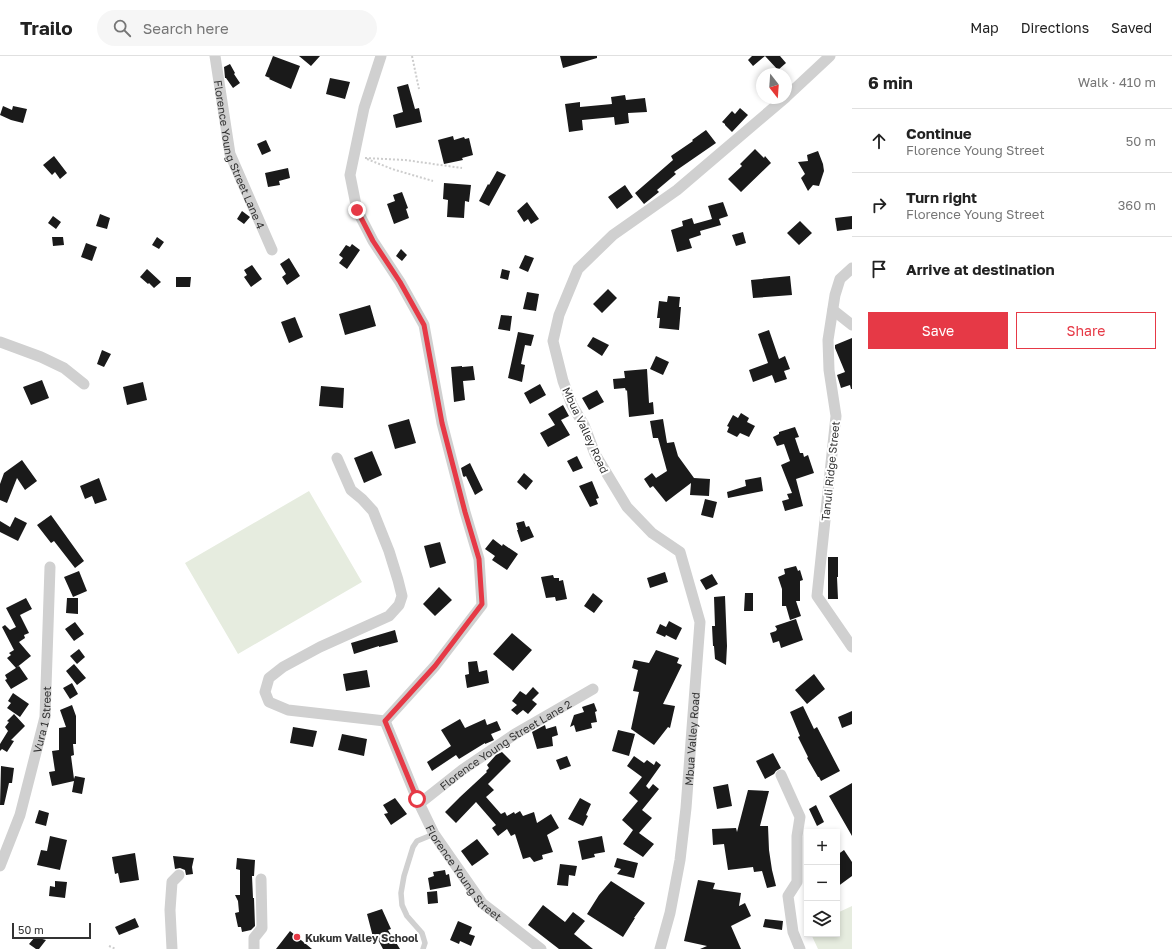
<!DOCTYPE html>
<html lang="en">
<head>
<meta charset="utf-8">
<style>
  body { margin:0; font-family:"Golos Text",sans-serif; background:#f6f6f6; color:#222 }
  .controls { position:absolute; right:12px; bottom:12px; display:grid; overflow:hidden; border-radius:0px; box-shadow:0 2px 6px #0003 }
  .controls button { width:36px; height:36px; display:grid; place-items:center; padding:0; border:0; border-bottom:1px solid #e0e0e0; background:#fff; color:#222; font:20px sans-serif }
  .compass { position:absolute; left:756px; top:12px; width:36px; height:36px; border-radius:50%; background:#fff; box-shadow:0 2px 6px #0003; rotate:163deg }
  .scale { position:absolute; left:12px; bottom:10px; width:79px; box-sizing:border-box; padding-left:4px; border:2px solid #333; border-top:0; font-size:11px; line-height:14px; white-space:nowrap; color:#333; -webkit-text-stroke:3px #fff; paint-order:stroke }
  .stop { position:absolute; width:12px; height:12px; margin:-9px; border:3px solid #e63946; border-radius:50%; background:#fff }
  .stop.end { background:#e63946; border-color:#fff; box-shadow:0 1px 4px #0008 }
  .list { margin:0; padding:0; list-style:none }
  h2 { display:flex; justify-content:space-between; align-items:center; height:52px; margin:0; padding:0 16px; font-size:17px }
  h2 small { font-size:13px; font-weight:400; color:#767676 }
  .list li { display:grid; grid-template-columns:26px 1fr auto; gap:12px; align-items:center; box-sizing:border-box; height:64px; padding:0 16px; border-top:1px solid #e0e0e0 }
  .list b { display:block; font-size:15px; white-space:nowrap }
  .list p { margin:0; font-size:13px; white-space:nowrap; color:#767676 }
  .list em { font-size:13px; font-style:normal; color:#767676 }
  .actions { display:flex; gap:8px; padding:12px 16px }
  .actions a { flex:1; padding:9px 0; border:1px solid #e63946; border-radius:0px; text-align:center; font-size:14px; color:#e63946 }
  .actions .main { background:#e63946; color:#fff }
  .icon { flex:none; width:22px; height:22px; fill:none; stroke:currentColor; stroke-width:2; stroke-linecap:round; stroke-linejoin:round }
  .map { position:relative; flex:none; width:852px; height:893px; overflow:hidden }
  header { display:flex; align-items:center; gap:24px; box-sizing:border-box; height:56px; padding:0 20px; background:#fff; border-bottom:1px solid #e0e0e0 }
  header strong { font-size:19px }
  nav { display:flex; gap:22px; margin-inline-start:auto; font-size:14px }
  .search { width:280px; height:36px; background:#f6f6f6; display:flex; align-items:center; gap:10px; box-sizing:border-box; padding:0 14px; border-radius:22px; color:#767676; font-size:15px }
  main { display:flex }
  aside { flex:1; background:#fff }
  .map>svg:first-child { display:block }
  .green { fill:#e6ecdf }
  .building { fill:#1a1a1a }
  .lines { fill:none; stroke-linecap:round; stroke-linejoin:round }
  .path { stroke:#cdcdcd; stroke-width:2; stroke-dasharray:2 2; stroke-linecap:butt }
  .service { stroke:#d0d0d0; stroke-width:5.5 }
  .minor { stroke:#d0d0d0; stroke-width:11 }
  .route { stroke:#e63946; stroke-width:5 }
  .poi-dot { fill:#e63946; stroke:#fff; stroke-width:1.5 }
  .labels { text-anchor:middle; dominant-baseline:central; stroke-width:4; stroke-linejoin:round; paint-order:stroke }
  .street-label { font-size:11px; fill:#333; stroke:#fff }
  .poi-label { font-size:11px; font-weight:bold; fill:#333; stroke:#fff; text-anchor:start }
</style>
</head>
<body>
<header>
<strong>Trailo</strong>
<div class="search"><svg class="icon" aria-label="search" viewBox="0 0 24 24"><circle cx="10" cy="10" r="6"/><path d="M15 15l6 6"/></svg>Search here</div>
<nav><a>Map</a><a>Directions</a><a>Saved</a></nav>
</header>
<main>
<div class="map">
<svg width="852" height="893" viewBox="0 0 852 893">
  <rect width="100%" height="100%" fill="#fff"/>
  <path class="green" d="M309,435L362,526L238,598L185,507Z
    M852,850V893H818L811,878H837V857Z"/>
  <path class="building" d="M273,0L300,10L291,33L269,23L270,22L265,20Z
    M299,0H320L311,10Z
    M560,0H597V2L563,12Z
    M752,0H780L786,7L778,14L765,0L753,10L748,4Z
    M230,8L235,17L234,18L240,27L233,32L226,22H225L224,11Z
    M330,22L350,26L345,43L326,38Z
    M408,28L415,53L419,52L422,66L396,72L393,59L403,56L397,31Z
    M625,39L626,44L645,42L647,56L628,57L629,67L615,69L614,61L582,64L583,74L569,76L565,48L580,46V51L612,48L611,41Z
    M3,50L12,54L13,50L27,53L23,67L11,64L0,59Z
    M740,52L748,59L732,76L725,69V68L722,66L732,55L735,58Z
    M706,74L716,87L674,116L676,118L657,134L659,136L644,148L635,137L673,104L671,100L693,85L692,84Z
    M453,80L454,84L464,81L465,83L469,82L473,99L462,102L463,104L444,108L438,84Z
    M266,84L271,95L262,99L257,88Z
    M755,93L764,102L765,100L771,107L741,136L728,123L742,110L740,108Z
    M818,95L823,108L824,115L819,130L813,129L808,135L801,122L805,118L798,106L808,105L807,99Z
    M54,100L67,117L60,123L55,116L52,119L43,109Z
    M288,112L290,122L279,125L280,129L268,131L265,117Z
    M497,115L506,119L489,150L479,145L488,128L489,129Z
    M444,127L471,129L469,146L465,145L464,162L447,161L448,144L443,143Z
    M625,129L633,141L617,153L608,141Z
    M402,136L408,152L406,153L409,162L394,168L387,148L395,145L393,139Z
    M527,146L539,163L531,168L528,163L524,166L517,155Z
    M723,146L728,160L719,163L721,169L700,175L701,179L689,183L692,192L677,196L671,174L683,170L682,165L692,162L694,168L712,163L708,150Z
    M242,155L250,161L244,168L237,163Z
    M100,158L110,162L107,173L96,170Z
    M53,160L61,166L56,173L48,167Z
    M852,160V173L837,175L835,162Z
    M800,165L812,177L799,189L787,177Z
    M743,176L746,187L736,190L732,179Z
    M52,181H63L64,189L53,190Z
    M157,181L164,186L159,193L152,189Z
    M86,187L97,191L92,205L81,201Z
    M352,188L360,194L347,213L339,207L343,202L339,199L346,189L350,191Z
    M401,193L407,199L402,205L396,200Z
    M525,199L534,202L528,216L519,212Z
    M289,202L300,220L287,229L282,221L286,218L280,208Z
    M252,209L262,223L251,231L244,221L247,219L244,214Z
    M147,213L161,226L154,232L149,227L148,228L140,221Z
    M502,213L510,215L508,224L500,222Z
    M790,220L792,239L753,242L751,224Z
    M176,221H191L190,231H176Z
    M608,233L617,242L602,257L593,248Z
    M527,236L539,238L536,255L523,253Z
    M668,240L680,241L679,251H681L679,274L659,272L660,262H657L659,245L667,246Z
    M370,249L376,270L345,279L339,258Z
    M501,259L512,260L510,275L498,273Z
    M295,261L303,281L289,287L281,266Z
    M769,274L779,303L785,300L790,313L784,315L787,323L775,327L772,319L753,326L749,314L768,307L758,278Z
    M518,276L534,279L531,290L525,289L521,308L525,309L522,326L508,322Z
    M593,281L609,289L602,300L587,290Z
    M852,282V333H851L850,329L841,332L837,319L845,316L835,292V289Z
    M102,294L111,298L104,311L97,308Z
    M656,300L669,306L663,319L650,313Z
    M462,310V311L473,310L475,324L463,325L465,344L454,346L451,311Z
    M647,313L649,347L653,346L654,358L629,361L627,334L626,335L625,332L614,333L613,323L625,322L624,315Z
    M42,324L49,342L31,349L23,331Z
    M143,326L147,344L127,349L123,331Z
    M540,328L546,339L530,348L524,337Z
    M321,330L344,332L343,352L319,350Z
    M597,334L604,346L589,354L582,342Z
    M563,349L569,360L561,364L570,379L548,391L540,377L555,369L548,358Z
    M741,357L749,362L747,366L755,370L749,381L740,377L737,381L727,376L729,371L727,370L733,359L738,362Z
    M409,363L416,387L395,393L388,369Z
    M663,363L667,387L674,386L678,400L694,422L710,423L709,440L690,439L691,427L666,446L653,430L650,432L644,423L652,417L656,422L667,415L658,382H653L650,365Z
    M795,371L799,381L795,382L800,397H803L804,401L808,399L814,417L796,423L803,450L785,455L782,445L789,443L787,438L792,437L781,409L790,405L784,388L777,390L773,381L779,378V376Z
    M372,395L382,419L364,427L354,402Z
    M577,400L583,412L573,416L567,405Z
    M22,404L37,425L25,434L17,422L7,447L0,444V428L4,417Z
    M470,407L483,434L475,439L466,420L464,421L463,420L461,412Z
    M524,417L533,425L526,434L517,426Z
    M761,421L763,435L728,442L727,436L746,430L745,424Z
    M99,422L107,444L95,448L92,440L85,443L80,430Z
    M592,425L599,442L596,443L598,448L590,451L579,430Z
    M705,443L717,446L713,462L701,459Z
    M51,459L84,505L75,512L54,485L51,487L37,469Z
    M15,461L27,467L18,485L0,476V465L10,471Z
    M524,465L526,471L529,470L534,481L521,486L517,474H518L516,467Z
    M493,483L502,490L503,488L518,498L507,514L492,504L495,500L485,493Z
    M440,486L446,507L430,512L424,490Z
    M828,501H838V521H837L838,543H828Z
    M796,510L798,515L800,514L803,524L800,525V545H796L801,560L790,564L786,550H782V533L778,521L785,518L784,513Z
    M79,515L87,535L73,541L64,521Z
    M665,516L668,526L650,532L647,522Z
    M712,518L718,528L706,534L700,524Z
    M553,519L554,522H559V525L563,524L567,543L556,545L555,541L546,542L541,521Z
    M439,531L452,544L435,560L423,548Z
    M593,537L603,545L594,557L584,550Z
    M745,537H753V555H744Z
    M725,540L727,590L726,609L715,603L714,590H713L712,570H715L714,541Z
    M26,542L32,553L20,559L29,577L24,579L25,582L19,586L31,600L16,612L7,602L11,599L9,597L14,594L2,571L5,569L10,574L16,571L6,552Z
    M67,542H78V558L66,557Z
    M796,563L803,584L781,592L779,585L773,587L770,577L776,575L777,573L775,570Z
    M669,565L682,572L676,584L666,579L665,581L656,577L660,568L666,571Z
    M75,566L84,578L74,585L65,573Z
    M395,574L398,586L379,591V590L354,598L351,587Z
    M512,577L532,594L513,615L493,598Z
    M79,593L85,601L77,608L70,600Z
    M656,594L679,602L677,607L682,609L663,648L675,650L670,672L668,671L654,689L631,673L639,636L633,635L638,614L632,612L634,604L649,607Z
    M477,605L479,616L487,614L489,627L467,632L465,619L469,618L468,606Z
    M74,608L86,622L77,629L66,615Z
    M19,610L28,623L11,633L5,624L7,623L5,619Z
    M367,614L370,631L346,635L343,618Z
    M814,618L825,633L807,648L795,634Z
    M72,627L78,638L70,643L63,632Z
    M533,631L539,637L532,644L537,648L528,658L523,654L517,659L511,654L517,649L512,645L520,635L526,639Z
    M13,637L29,648L20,661L7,652L11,647L8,645Z
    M594,647L597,655L595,656L597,666L591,667L592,672L576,676L574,669L570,671L574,659L584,656L582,651Z
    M72,649L76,660V688H73L74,699L71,700L74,723L75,720L85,722L82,738L72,736L74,725L52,730L49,716L55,715L52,695L59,694V672L66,671L60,654Z
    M803,650L814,673L817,671L840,715L821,725L819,721H818L807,702L808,701L798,681L800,680L790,656Z
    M852,655V668L842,672L838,661Z
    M14,658L25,670L11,684L14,685L7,696L2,693L0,695V688L8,675L5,671L9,666L7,665Z
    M460,663L465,672L485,663L487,669L497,665L501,674L491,678L494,684L492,685L485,688V687L459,703L456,699L432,715L427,706L451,690L441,674Z
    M545,669L546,673L556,670L558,679L552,681L553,690L537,693L532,676Z
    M293,671L317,675L313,691L290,687Z
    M618,674L635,678L629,700L612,695Z
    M342,678L367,683L364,700L338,694Z
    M502,696L511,705L488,728L494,734L486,741L501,758L505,756L507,760L514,756L515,758L520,755L523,760L534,756L537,767L551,758L559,772L547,779L553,796L542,799L543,803L534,806L530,801L523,803L515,778L511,780L507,773L498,780L492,772L496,769L476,746L456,767L445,756L460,741L487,716L486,715L489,712L487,709L496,699Z
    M773,697L781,712L776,715L774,718L765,723L756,705Z
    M567,700L571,710L560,714L556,704Z
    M634,700L644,707L647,704L654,709L656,705L661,709L646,730L649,733L653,728L659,733L642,754L652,762L639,777L654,788L643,801L623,788L633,774L622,764L638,745L629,737L642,721L627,710Z
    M1,710L14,712L12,727H9L4,749H0Z
    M852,727V780L829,740Z
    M728,728L732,750L717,753L713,731Z
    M748,734L769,735L760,770H768L769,794L772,814L776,830L767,832L762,815L754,816L753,811L728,814L724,788L713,789L712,773L736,772L737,776Z
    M395,742L407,758L391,769L384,758L388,757L383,749Z
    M580,742L591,748L586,759L588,760L583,770L568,763Z
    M816,749L824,766L817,770L809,753Z
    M39,754L49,757L46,770L35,767Z
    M50,780L67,784L60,814L37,809L41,794L47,795Z
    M602,780L605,796L594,798L595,801L582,804L578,785Z
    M477,783L489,798L472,810L461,795Z
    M844,794L852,806V820L837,831V799Z
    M135,797L139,824L120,827L118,817L115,818L112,801Z
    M173,800L194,802L192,811L193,818L186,819L185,814L180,812L175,813Z
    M237,802L255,804L254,820H252L253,842H254L255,870L251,874L242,876L241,871H238L235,857L239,856L238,845L235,839H240V814L236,813Z
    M617,802L638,807L634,822L617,818L621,813L614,811Z
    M560,808L577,810L575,820L569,819L568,830L557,829Z
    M445,814L446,819L449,818L451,830L430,834L428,822L434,820L433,816Z
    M698,824L715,827L713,833L741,837L739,850L745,847L751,860L731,870L741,893H700L707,890L684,885Z
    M55,825L67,826L65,842L49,840L50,830L55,831Z
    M611,825L645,847L634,862H635L623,881L587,858L599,839Z
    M437,835L438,847L428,848L427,836Z
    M543,849L565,866L573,856L585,865L574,878L593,893H559L528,869Z
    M382,853L391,873L388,874L400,893H383L376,880L373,881L367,858Z
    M135,862L139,871L119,879L115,871Z
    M765,863L783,865L782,874L763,871Z
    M458,865L472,871L469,878L475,880L471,890L460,885L459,888L450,884Z
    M290,875L312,893H276Z
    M35,881L46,884L39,893H36L29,888Z"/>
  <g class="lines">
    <path class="path" d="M412,0L419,33
      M365,102L405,104L462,112
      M367,103L392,113L433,125
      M109,890L116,893"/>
    <path class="service" d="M423,893L425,887L422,877L407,860L402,849L401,837L404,820L413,791L417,785L434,778"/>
    <g class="minor">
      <path id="s1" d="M215,0L230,98L272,194"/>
      <path d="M381,0L364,52L350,119L357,154L373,185L400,226L424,269L442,367L465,456L479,503L482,549L435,610L385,665"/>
      <path d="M786,41L830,0"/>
      <path d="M852,212L840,223L835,239L828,284L829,314L836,360L817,540L852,591"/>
      <path d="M833,254L852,269"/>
      <path d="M0,286L41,301L64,312L84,328"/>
      <path d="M337,402L351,434L362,443L373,455L389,495L398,524L402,540L399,549L389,560L320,591L283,611L269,622L265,636L269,646L288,654L385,665"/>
      <path id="s2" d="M385,665L417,743L434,778L482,847L541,893"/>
      <path d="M781,719L800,761L797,780V826L788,840L793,876L800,893"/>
      <path id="s3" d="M419,748L462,714L515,678L593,633"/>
      <path id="s4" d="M0,810L20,759L45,661L50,511"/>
      <path d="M172,893L170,854L172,826L179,819"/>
      <path d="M254,893V882L262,872L261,823"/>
      <path id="s5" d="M660,893L670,857L680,804L686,752L700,566L680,496L652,477L627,451L595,398L584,369L572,349L563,325L553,285L559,259L578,213L613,179L677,134L785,42"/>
    </g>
  </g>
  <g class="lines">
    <path class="route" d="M357,154L373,185L400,226L424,269L442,367L465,456L479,503L482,548L435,610L385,665L417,743"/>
  </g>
  <circle class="poi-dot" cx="297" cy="881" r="4"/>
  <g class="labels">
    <g class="street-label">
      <text stroke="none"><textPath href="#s1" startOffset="102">Florence Young Street Lane 4</textPath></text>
      <text transform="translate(586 374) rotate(65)">Mbua Valley Road</text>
      <text transform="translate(830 415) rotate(-84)">Tanuli Ridge Street</text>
      <text stroke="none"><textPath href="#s4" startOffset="153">Vura 1 Street</textPath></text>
      <text stroke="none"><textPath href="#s5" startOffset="213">Mbua Valley Road</textPath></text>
      <text stroke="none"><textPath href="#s3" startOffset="105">Florence Young Street Lane 2</textPath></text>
      <text stroke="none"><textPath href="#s2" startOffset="172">Florence Young Street</textPath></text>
    </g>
    <g class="poi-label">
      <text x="305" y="881">Kukum Valley School</text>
    </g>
  </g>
</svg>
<div class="controls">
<button>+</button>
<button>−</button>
<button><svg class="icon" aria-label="layers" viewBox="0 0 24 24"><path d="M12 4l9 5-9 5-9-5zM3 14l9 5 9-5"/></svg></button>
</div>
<svg class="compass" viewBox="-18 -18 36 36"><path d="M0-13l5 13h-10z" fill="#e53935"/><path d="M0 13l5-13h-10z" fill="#767676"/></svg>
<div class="scale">50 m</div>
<div class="stop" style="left:417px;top:743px"></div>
<div class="stop end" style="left:357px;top:154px"></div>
</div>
<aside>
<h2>6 min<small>Walk · 410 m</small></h2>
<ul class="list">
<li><svg class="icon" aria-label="ahead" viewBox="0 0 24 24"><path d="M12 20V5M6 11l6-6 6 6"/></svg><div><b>Continue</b><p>Florence Young Street</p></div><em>50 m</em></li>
<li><svg class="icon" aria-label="right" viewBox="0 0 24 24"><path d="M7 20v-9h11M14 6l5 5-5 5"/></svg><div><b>Turn right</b><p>Florence Young Street</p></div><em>360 m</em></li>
<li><svg class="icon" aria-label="arrive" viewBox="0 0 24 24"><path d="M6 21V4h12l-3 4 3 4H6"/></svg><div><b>Arrive at destination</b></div></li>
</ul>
<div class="actions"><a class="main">Save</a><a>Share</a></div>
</aside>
</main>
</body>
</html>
